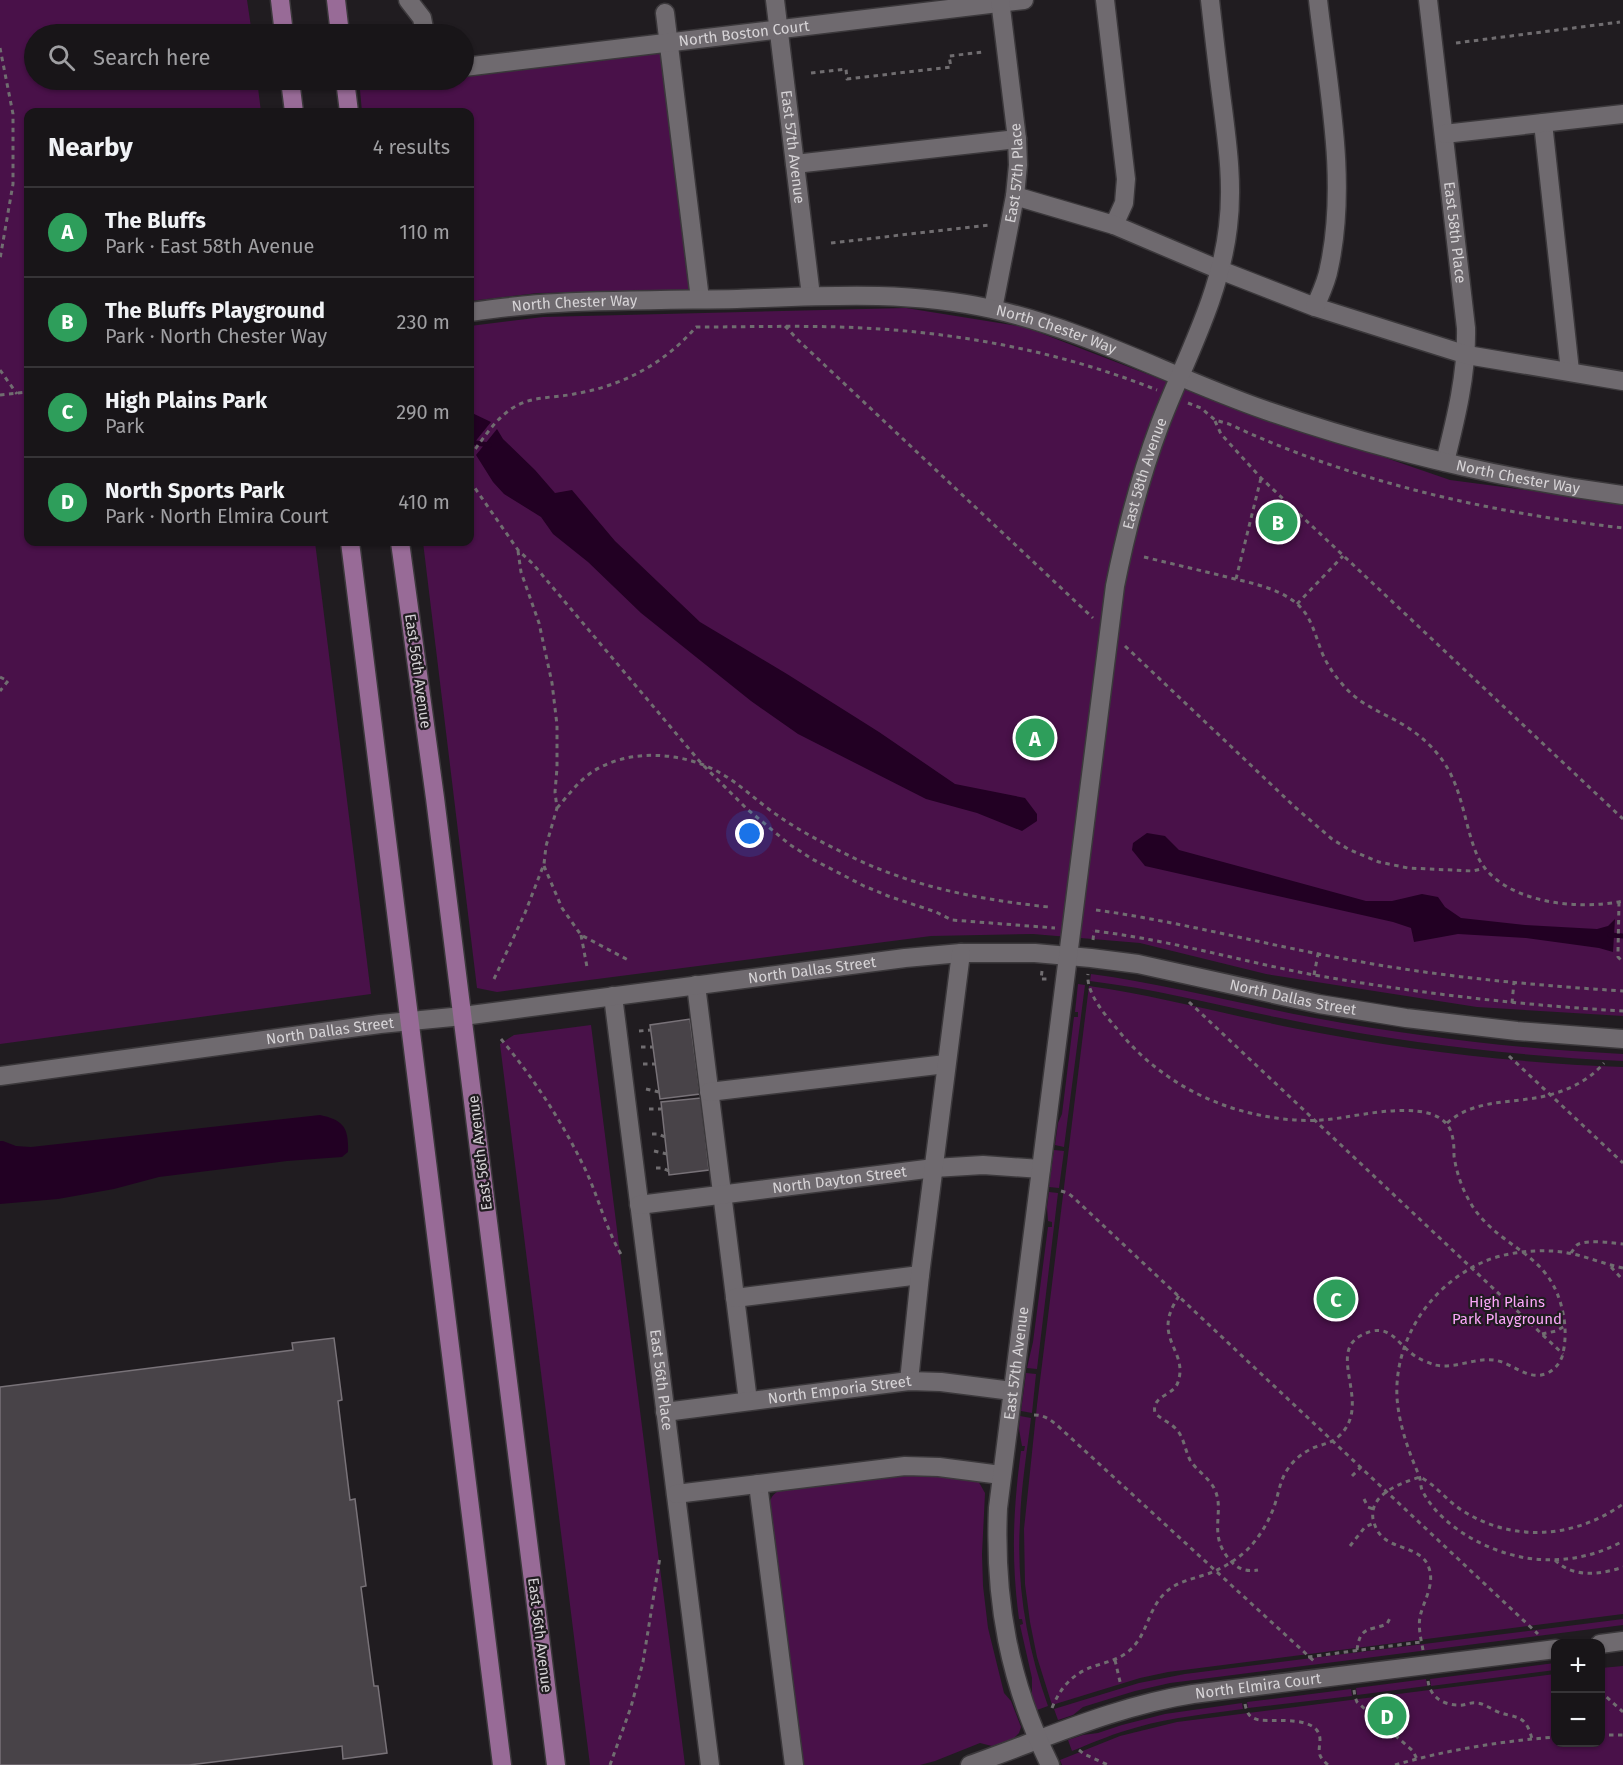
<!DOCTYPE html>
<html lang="en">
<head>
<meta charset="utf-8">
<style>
  body { margin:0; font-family:"Fira Sans",sans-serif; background:#211e21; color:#f1f3f6 }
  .controls { position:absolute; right:18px; bottom:18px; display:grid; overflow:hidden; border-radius:12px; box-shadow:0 2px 4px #0004 }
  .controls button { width:54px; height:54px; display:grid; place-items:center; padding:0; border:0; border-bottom:2px solid #363437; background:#181518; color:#f1f3f6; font:30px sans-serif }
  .you { position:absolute; left:750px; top:834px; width:21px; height:21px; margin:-15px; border:4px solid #fff; border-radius:50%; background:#1a73e8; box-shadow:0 0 0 9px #1a73e833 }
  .badge { display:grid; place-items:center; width:39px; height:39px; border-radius:50%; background:#00d5b7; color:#fff; font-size:20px; font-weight:700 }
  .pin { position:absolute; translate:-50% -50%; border:3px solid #fff; box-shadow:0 2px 6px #0006 }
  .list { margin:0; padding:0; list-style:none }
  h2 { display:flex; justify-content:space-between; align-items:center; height:78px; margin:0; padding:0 24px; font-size:26px }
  h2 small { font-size:20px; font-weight:400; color:#9f9fa2 }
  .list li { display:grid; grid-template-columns:39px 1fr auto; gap:18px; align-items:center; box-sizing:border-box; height:90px; padding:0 24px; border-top:2px solid #363437 }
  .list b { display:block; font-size:22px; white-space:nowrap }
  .list p { margin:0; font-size:20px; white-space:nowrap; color:#9f9fa2 }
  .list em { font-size:20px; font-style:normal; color:#9f9fa2 }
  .icon { flex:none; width:33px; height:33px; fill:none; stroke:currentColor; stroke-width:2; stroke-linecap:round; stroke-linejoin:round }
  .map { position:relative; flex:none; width:1623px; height:1765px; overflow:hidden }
  .search { position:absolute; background:#181518; box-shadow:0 2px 4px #0004; left:24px; top:24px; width:450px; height:66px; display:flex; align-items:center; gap:15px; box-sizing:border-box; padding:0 21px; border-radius:33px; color:#9f9fa2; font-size:22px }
  .panel { position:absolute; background:#181518; box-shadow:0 2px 4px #0004; left:24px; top:108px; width:450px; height:438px; border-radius:12px }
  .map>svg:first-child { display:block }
  .green { fill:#491149 }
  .water { fill:#220023 }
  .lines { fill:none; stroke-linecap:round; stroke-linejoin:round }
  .stream { stroke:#220023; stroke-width:5 }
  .building { fill:#484348; stroke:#787278; stroke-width:1.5 }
  .minor-casing { stroke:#3b383b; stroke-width:21 }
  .major-casing { stroke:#3b383b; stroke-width:21 }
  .path { stroke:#706d70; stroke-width:3; stroke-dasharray:4.5 4.5; stroke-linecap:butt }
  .minor { stroke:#6f6a6f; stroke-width:18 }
  .major { stroke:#986b97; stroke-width:18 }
  .labels { text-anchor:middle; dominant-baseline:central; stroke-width:4.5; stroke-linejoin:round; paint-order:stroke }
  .street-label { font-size:15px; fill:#d6d3d6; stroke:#201c20 }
  .park-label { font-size:15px; fill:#fca7fa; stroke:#201c20 }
</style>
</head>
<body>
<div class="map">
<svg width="1623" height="1765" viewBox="0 0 1623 1765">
  <rect width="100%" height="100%" fill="#201c20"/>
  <path class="green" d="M0,0H247L252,34H34V80H257L261,112H28V542H315L371,994L0,1044Z
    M661,53L691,291L538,293L470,301V112H362L360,90L443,80H464V77Z
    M906,308L1025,327L1186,389L1450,480L1623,503V1016L1477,1007L1266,974L1140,943L1033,934L931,936L497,992L477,988L423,542H470V326L543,317Z
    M1091,974C1166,984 1240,1004 1315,1018C1417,1037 1519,1049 1623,1054V1061C1518,1056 1413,1044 1310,1024C1236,1010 1164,990 1090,981Z
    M1078,984L1085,985L1064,1147L1055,1145L1058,1123L1062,1114L1074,1017H1078V1012H1075Z
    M1089,986C1159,996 1228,1015 1298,1029C1405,1050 1514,1063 1623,1067V1614L1168,1672L1140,1678L1052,1705L1037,1657L1030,1622L1025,1584L1024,1529L1037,1405Z
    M591,1025L685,1765H590L500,1044L514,1035Z
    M1054,1150L1064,1151L1059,1188L1049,1187Z
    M1049,1192L1058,1193L1037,1369L1027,1368L1033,1342L1048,1227H1052V1222L1048,1221L1047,1207Z
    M1026,1373L1036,1374L1032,1413L1021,1411Z
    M1020,1416L1031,1418C1027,1452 1021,1487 1020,1522C1016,1585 1027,1647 1048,1706L1037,1710L1032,1696V1678L1020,1625L1023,1624L1022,1619H1019C1011,1559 1013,1510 1021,1451H1024L1025,1446H1022L1019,1429Z
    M905,1471L977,1479L985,1493L982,1554L983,1586L988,1628L1004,1693L1011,1701L1021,1727L1019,1733L1014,1738L992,1746L980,1743L935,1761L920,1765H799L768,1507C771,1495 775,1491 787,1488Z
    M1623,1619V1625L1170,1683L1135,1691L1099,1702L1083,1707L1073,1715L1058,1720L1054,1709L1139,1683L1185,1674Z
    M1555,1663V1670L1431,1686L1430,1679Z
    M1623,1666V1765H1062L1060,1760L1120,1736L1177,1722L1555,1674L1556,1742H1600L1601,1668Z
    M1426,1679L1427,1686L1357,1695L1356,1688Z
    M1351,1689L1352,1696L1248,1708L1247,1702Z
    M1242,1703L1243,1709C1208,1714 1172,1717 1138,1727C1115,1733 1094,1742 1072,1751L1068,1740L1083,1735L1098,1733L1122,1725L1165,1714Z"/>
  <path class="water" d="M470,412L491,422L470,448Z
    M497,429L503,439L535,470L555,493L572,490L615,541L700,622L787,674L879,732L955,784L1025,798L1037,814V821L1022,831L977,813L926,799L798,734L751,701L641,613L588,562L553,534L541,517L504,494L493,482L476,455Z
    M1147,833L1165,836L1179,850L1366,901H1392L1422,894L1438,897L1445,907L1461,918L1525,925L1597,929L1608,926L1615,919L1613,952L1599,948L1526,938L1458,934L1414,942L1411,928L1393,922L1145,866L1132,850L1133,843Z
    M320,1115C343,1120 349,1127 348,1152L342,1157L287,1161L159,1177L114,1189L58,1199L0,1204V1141H3L16,1146L31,1147Z"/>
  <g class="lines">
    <path class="stream" d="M470,442L489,445
      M1610,935L1623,936"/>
  </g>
  <path class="building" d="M690,1019L700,1094L660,1099L650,1025Z
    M701,1098L709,1170L669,1175L661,1102Z
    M334,1338L342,1400L338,1401L350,1500L355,1499L366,1586L361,1587L374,1686H378L387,1753L343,1759L342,1746L189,1765H0V1387L293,1350L292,1343Z"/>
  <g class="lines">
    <g class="minor-casing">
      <g id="minor">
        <path d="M408,0L422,18L425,34"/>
        <path id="s1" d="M775,0L811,296"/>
        <path d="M1105,0L1126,179L1124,203L1114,225"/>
        <path id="s2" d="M1428,0L1466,328C1467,374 1456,418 1445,462"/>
        <path d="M665,13L700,299"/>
        <path id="s3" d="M464,67L1024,0"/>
        <path d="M1543,123L1570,371"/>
        <path d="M1444,134L1623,114"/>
        <path d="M795,164L1017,139"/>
        <path d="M1015,196L1114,225L1220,270L1315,307L1467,355L1623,381"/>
        <path d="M1315,307C1320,295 1327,281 1329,268C1348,181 1328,88 1318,0"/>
        <path id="s4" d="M993,309L1015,196L1018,165L1017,139L1000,0"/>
        <path id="s5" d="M470,312C499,308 529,304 558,303C618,300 677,300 737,299C822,296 907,290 992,309C1087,330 1173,378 1265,410C1381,450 1501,479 1623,495"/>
        <path d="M696,985L748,1401"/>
        <path id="s6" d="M613,996L710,1765"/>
        <path id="s7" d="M0,1076L380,1024L463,1016L905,958L961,953H1035L1091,958L1138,964L1319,1004L1406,1018L1517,1031L1623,1039"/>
        <path d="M709,1092L946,1064"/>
        <path id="s8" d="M639,1205L934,1168L983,1165L1041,1169"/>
        <path d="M735,1298L920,1275"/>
        <path d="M909,1381L920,1275L961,953"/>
        <path id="s9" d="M665,1412L909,1381L941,1382L1012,1391"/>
        <path d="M758,1484L794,1765"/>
        <path d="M676,1494L905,1466L939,1467L1001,1475"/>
        <path d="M1600,1644L1623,1641"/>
        <path id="s10" d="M970,1765C1044,1739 1115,1706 1193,1694L1556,1649"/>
        <path id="s11" d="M1050,1765C1009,1682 994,1600 998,1508L1115,586C1126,531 1140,477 1160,424C1185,359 1220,297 1228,227C1233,187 1228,148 1223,109C1218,72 1214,36 1210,0"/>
      </g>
    </g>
    <g class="major-casing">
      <path id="major" d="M280,0L284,34
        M336,0L340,34
        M290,80L294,112
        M345,80L349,112
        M350,542L502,1765
        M400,542L435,798L556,1765"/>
    </g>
    <path class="path" d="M1456,43L1620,22
      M0,48L13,114V184L0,259
      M811,73L846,69L847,79L951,67L949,56L984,52
      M831,243L989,225
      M785,326L798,340L1093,618
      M0,370L17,394
      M0,395L28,392
      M1188,403L1201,408L1215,420L1229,424C1353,482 1487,512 1623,528
      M1215,421L1221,434L1261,478L1623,819
      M470,456C484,438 496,417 516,406C534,396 554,398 574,394C622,386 664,364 696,327C752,327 808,325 864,328C963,333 1065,353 1157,390
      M470,481L518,550L533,564L701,763L747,809L789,844L812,859L864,886L888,896L936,912L952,920L1055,928
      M1144,557C1169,563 1194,569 1219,575C1245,582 1275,586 1296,603C1312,616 1315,636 1323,655C1328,666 1335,676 1343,685C1357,702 1376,710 1395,720C1414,730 1431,744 1443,761C1463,790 1464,824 1477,855C1498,903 1578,911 1623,901
      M1236,579L1261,478
      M1297,604L1343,556
      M1125,646L1296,808L1332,839L1348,849L1379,862L1408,868L1473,871L1485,868
      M0,677L8,681L0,691
      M557,808C567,797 576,784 588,775C625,747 684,751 722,774C741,785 758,802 777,815C801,832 829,846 856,859C918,888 982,900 1049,907
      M544,866L562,908L581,935L630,961
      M1619,902L1618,952V957L1623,962
      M1096,910C1182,922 1266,945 1351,960C1441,977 1532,985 1623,991
      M1095,931C1169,940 1241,961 1314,975C1417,993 1519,1005 1623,1011
      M581,935L587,967
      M1093,940L1094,931
      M1042,971L1041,979H1047
      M1314,975L1318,954
      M494,979L525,913L544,864L546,846L557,808L555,792L557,768V725L552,683L539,623L521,572L518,551
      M1189,1002L1563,1354
      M1512,1003L1514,982
      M639,1031L651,1030
      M501,1039C535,1080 563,1123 586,1171C599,1199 606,1229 622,1256
      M641,1047H653
      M1509,1056L1623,1163
      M643,1064H655
      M646,1089L659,1092
      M649,1109H661
      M1447,1123C1472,1101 1504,1103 1535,1098C1560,1094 1587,1083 1604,1063
      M652,1134H658L665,1137
      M654,1151L667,1154
      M656,1168H662L669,1171
      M1061,1191L1068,1193L1074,1198L1538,1634
      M1571,1253C1573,1250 1575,1247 1577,1245C1586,1239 1613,1243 1623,1244
      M1611,1267L1623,1280
      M1623,1268C1599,1263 1577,1252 1552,1251C1529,1250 1502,1253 1481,1263C1429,1287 1394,1341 1397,1398C1399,1424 1408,1450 1418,1473C1421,1478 1420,1485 1422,1490C1439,1525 1485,1550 1521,1557C1555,1564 1593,1558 1623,1541
      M1179,1296C1150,1338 1189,1350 1178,1382C1174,1396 1151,1395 1155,1413C1162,1420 1171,1423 1177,1430C1184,1438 1185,1450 1190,1460C1196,1470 1208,1477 1214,1488C1226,1511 1207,1533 1229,1559C1237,1569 1246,1572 1258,1570
      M1542,1334L1556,1331L1565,1326
      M1034,1415C1045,1415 1051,1420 1059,1427L1315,1662
      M1352,1476L1361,1467
      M1364,1499L1368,1507L1373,1509
      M1350,1546L1365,1527L1374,1523
      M1555,1560C1573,1578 1600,1575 1623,1567
      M1357,1650C1360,1626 1369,1631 1387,1624L1390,1618
      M1423,1650C1421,1639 1418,1628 1420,1617C1423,1602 1435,1585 1429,1568C1423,1549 1398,1549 1385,1539C1378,1534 1375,1527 1373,1519C1369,1494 1401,1483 1420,1477C1436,1485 1447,1501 1463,1511C1514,1543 1575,1538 1623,1504
      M1308,1657L1421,1642
      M1115,1660L1121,1686
      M1428,1681C1430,1696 1442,1705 1458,1705C1464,1706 1470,1702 1476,1703C1483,1703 1488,1707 1494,1710C1514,1720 1525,1711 1532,1739
      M1354,1690L1355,1697L1357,1702L1413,1751L1417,1759
      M1600,1691L1623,1712
      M1245,1704C1247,1714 1250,1718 1259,1720C1276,1722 1320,1715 1320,1740C1319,1753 1317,1755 1328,1765
      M1052,1708C1061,1686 1074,1672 1098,1665C1107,1662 1116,1660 1125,1654C1148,1638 1146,1612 1164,1594C1176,1581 1194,1579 1210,1573C1223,1568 1236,1560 1247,1550C1259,1538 1268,1523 1274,1507C1279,1493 1280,1478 1290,1466C1295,1459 1304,1452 1313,1448C1322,1444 1331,1444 1339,1436C1373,1405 1327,1355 1360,1336C1389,1320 1395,1342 1415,1356C1421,1360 1429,1363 1435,1365C1455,1369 1473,1358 1493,1360C1513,1362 1527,1382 1548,1373C1555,1369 1559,1364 1562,1357C1566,1343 1566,1327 1563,1313C1551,1253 1506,1252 1475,1210C1464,1194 1457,1176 1454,1156C1454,1149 1454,1142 1452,1135C1442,1094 1361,1116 1332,1119C1308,1122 1283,1120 1259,1115C1204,1104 1153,1074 1118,1030C1105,1015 1086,993 1088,974
      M1600,1735H1623
      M1079,1750L1084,1754L1108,1765
      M610,1765L631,1707L643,1662L660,1557
      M1395,1765C1446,1750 1502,1741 1556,1737"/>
    <use href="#minor" class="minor"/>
    <use href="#major" class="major"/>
  </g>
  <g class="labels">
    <g class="street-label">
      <text stroke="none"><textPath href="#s3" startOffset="282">North Boston Court</textPath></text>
      <text stroke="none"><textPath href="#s1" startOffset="148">East 57th Avenue</textPath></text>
      <text stroke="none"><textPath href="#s4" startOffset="138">East 57th Place</textPath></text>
      <text stroke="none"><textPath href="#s2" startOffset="234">East 58th Place</textPath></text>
      <text stroke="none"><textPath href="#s5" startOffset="105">North Chester Way</textPath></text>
      <text stroke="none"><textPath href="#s5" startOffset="591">North Chester Way</textPath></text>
      <text stroke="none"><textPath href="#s11" startOffset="1311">East 58th Avenue</textPath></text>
      <text stroke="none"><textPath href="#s5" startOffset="1077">North Chester Way</textPath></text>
      <text transform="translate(418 671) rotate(82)">East 56th Avenue</text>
      <text stroke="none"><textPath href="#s7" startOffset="819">North Dallas Street</textPath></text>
      <text stroke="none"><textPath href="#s7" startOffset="1305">North Dallas Street</textPath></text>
      <text stroke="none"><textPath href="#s7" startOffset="333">North Dallas Street</textPath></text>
      <text transform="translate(480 1153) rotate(-97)">East 56th Avenue</text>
      <text stroke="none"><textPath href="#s8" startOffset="202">North Dayton Street</textPath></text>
      <text stroke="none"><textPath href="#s11" startOffset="411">East 57th Avenue</textPath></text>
      <text stroke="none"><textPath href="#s6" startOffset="387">East 56th Place</textPath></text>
      <text stroke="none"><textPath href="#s9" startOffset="176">North Emporia Street</textPath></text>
      <text transform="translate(540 1635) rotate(83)">East 56th Avenue</text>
      <text stroke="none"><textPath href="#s10" startOffset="300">North Elmira Court</textPath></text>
    </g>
    <g class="park-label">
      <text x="1507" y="1302">High Plains<tspan x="1507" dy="17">Park Playground</tspan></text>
    </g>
  </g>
</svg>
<div class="controls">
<button>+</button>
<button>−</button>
</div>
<div class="you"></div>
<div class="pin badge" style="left:1035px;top:738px;background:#2e9e5b">A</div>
<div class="pin badge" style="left:1278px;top:522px;background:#2e9e5b">B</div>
<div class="pin badge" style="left:1336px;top:1299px;background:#2e9e5b">C</div>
<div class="pin badge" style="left:1387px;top:1716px;background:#2e9e5b">D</div>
<div class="search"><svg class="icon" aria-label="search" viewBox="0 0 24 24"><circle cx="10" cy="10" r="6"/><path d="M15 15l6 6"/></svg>Search here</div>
<section class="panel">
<h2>Nearby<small>4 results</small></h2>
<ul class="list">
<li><span class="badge" style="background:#2e9e5b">A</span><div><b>The Bluffs</b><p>Park · East 58th Avenue</p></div><em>110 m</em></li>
<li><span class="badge" style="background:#2e9e5b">B</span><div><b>The Bluffs Playground</b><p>Park · North Chester Way</p></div><em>230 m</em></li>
<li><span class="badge" style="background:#2e9e5b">C</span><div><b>High Plains Park</b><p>Park</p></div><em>290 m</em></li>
<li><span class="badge" style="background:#2e9e5b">D</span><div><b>North Sports Park</b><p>Park · North Elmira Court</p></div><em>410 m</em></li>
</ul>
</section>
</div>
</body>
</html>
